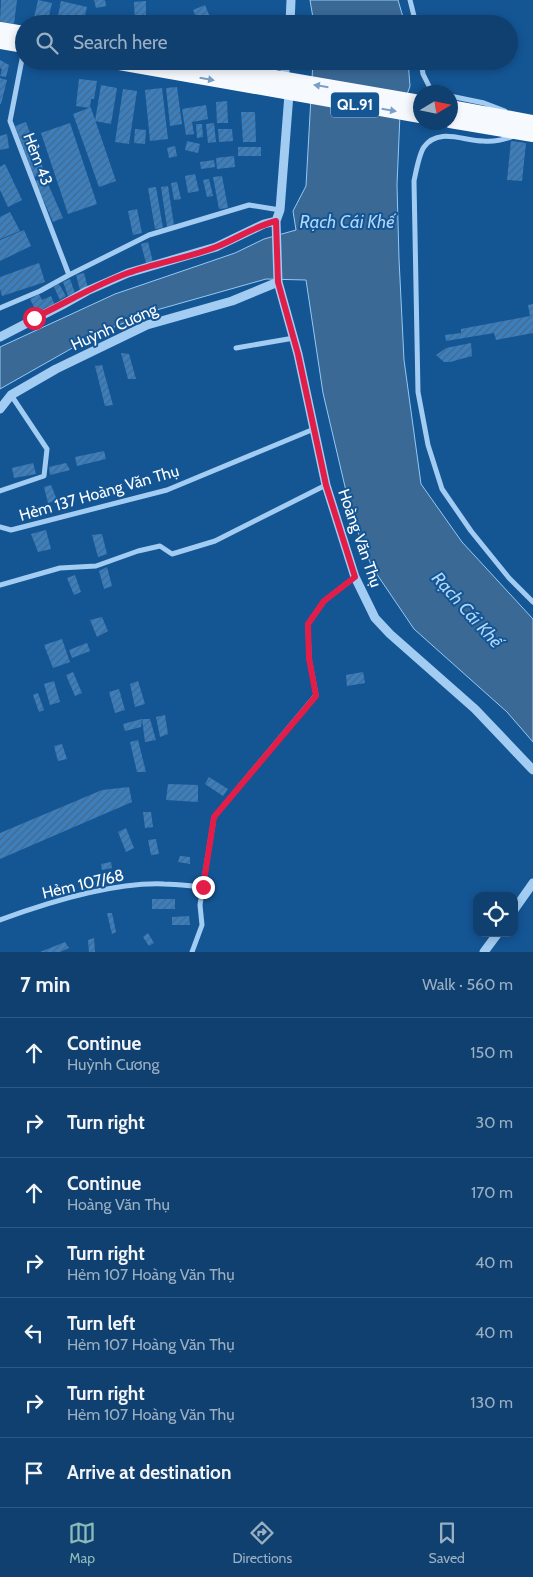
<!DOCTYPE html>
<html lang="en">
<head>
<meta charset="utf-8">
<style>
  body { margin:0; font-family:Cabin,sans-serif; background:#1d4b77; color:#f1f3f6 }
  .controls { position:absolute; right:15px; bottom:15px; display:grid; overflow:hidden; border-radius:10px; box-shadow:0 2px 8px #0003 }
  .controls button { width:45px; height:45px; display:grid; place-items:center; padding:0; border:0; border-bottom:1px solid #2f5982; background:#0f406f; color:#f1f3f6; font:25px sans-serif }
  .compass { position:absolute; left:413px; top:85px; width:45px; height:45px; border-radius:50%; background:#0f406f; box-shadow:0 2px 8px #0003; rotate:80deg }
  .stop { position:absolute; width:15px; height:15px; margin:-11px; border:4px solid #e11d48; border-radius:50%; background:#fff }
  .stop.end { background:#e11d48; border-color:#fff; box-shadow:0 1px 5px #0008 }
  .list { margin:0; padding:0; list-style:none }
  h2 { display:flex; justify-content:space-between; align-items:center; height:65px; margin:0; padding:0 20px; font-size:21px }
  h2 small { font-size:16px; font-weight:400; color:#9bafc3 }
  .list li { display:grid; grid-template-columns:32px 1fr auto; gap:15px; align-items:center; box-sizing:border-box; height:70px; padding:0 20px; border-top:1px solid #2f5982 }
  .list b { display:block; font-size:19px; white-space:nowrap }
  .list p { margin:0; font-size:16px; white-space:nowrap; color:#9bafc3 }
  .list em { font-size:16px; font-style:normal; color:#9bafc3 }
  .icon { flex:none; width:28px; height:28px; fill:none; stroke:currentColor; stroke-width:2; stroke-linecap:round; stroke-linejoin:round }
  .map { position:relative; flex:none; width:533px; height:952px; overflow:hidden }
  .search { position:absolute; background:#0f406f; box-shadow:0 2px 8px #0003; left:15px; right:15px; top:15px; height:55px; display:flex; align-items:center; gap:12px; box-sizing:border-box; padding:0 18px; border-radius:28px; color:#9bafc3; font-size:19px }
  .sheet { height:555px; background:#0f406f }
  nav { display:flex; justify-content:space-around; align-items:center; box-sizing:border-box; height:70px; border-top:1px solid #2f5982; background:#0f406f; font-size:14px; color:#9bafc3 }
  nav a { display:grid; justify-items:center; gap:2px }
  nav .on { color:#8bbbb9 }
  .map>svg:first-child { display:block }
  .water { fill:#3a6996; stroke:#94c9f5 }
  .building { fill:url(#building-hatch) }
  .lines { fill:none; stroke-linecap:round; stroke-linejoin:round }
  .minor { stroke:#a2ccf2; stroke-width:5 }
  .tertiary { stroke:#a2ccf2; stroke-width:9 }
  .trunk { stroke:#f6faff; stroke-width:14 }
  .oneway { fill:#7a9fc4 }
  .route { stroke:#e11d48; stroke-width:6 }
  .labels { text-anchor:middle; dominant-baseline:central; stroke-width:4; stroke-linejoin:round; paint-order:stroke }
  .shield { fill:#145594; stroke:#b8ccdf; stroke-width:1 }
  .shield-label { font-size:15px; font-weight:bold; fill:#fff }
  .street-label { font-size:16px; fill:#fff; stroke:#145594 }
  .water-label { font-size:18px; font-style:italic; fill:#afd6f9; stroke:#145594 }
</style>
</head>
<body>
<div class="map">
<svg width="533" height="952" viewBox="0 0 533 952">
  <defs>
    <pattern id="building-hatch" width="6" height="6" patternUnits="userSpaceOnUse" patternTransform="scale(1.25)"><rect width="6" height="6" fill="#3d7fbc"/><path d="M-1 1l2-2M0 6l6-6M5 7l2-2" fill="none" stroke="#44688a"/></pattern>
  </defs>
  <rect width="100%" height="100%" fill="#145594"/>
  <path class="water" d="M310,0H398L405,24H314Z
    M313,61H408L410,86L400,114L397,185L399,259L404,360L421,484L462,542L533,619V742L507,712L414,629L374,570L364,550L350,508L323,393L306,280L266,279L153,311L97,334L0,389V347L115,294L235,253L264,239L296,230L293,211L306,186Z"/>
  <path class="building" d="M1,0H17L14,24L0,22Z
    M38,0L52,3L47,24L33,22Z
    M94,0H105L106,6L96,8Z
    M61,1L87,7L83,24H65L57,21Z
    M146,1V24H135L134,2Z
    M205,5L213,24H199L193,10Z
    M100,15H114V24H100Z
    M118,16H129V24H118Z
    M0,60L9,65L6,77L0,76L2,69L0,68Z
    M250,61H274L275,62L251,67Z
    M0,78L7,80L1,104H0Z
    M79,79L97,81L94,99H91L90,108L76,106Z
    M101,85L117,88L111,124L95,121Z
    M177,87L182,124L170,126L166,88Z
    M162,88L168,139L150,141L145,90Z
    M123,89L137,91L129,144L115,142Z
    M227,101L228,123H217L216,102Z
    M206,105L208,119L192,122L194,134L186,135L182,109Z
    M89,108H91L116,181L99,187L73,114Z
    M241,112H255L256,142H243Z
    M26,122L45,173L34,177L15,126Z
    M70,123L97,204L68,214L41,133Z
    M214,123L216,142L208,143L206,124Z
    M196,124H202L203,137L197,138Z
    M135,129L146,130L145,144L134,143Z
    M218,129H232L233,141L219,142Z
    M7,134L9,148L0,150V136Z
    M187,141L200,144L198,153L185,150Z
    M511,141L526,143L522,181L507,180Z
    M175,146L177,156L169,158L167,148Z
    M238,147H261V156H238Z
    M234,156L235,167L217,169L216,158Z
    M214,160L215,167L201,169L200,162Z
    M5,164L22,200L8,207L0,190V167Z
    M195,174L199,191L188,193L185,176Z
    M222,176L228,208L219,209L213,177Z
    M45,177L63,218L53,222L35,181Z
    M209,179L213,196L207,197L203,180Z
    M177,182L181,199L174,200L171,183Z
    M168,186L174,225L167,227L161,187Z
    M156,187L163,228L155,229L148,188Z
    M137,209L142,233L133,235L128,211Z
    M10,212L20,231L0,239V217Z
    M24,230L31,246L0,261V240Z
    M148,242L153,262L146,263L141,244Z
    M39,263L45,282L2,296L0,289V277Z
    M84,273L88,288L80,290L76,275Z
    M70,279L75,293L68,296L63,282Z
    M59,284L66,296L60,300L54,287Z
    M39,294L42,300L51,296L55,305L37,313L30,299Z
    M533,304V333L496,340L494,333L446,341L445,335L461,333V329L530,316L528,305Z
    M471,343L472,356L450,362H444L436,355L446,348Z
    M121,353L129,354L136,379H128Z
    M102,365L113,405L105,406L95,366Z
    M104,451L106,459L77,466L75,457Z
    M33,463L36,474L14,478L12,468Z
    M66,463L70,470L50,475L49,467Z
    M51,485L57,500L48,503L44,487Z
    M46,530L51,549L38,552L31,534Z
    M102,534L107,554L98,557L92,535Z
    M107,567L112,586L104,589L99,571Z
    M75,575L81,592L74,595L67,578Z
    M102,617L108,631L97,637L90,620Z
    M62,639L70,662L53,668L44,645Z
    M87,643L90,651L72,658L69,650Z
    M73,672L82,693L75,696L66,675Z
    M363,672L365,683L347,686L346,675Z
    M54,681L60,702L50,705L44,684Z
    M138,681L145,704L135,707L130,684Z
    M119,689L125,710L115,713L109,692Z
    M38,693L44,710L39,712L33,695Z
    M165,715L168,734L160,737L156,717Z
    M142,719L141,727L125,731L123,724Z
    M142,719H150L156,740L145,742Z
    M138,740L146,772H137L130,742Z
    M62,744L67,759L58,761L54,746Z
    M209,777L228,789L223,796L205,784Z
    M168,784L198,785V802L166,800Z
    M129,787L132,802L0,859V833L102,790Z
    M143,812H151L153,827L145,828Z
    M126,828L134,848L126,852L118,832Z
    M156,839L159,854L151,855L148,840Z
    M180,856L190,857V864L178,862Z
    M111,862L112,868L102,870L101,864Z
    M152,899H175V909H152Z
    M107,913H112L116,932L112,934Z
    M189,916L190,925H172V917Z
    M148,933L154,943L149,946L143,937Z
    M94,938L95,952H89L88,940Z
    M65,942L69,948L60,952H40Z"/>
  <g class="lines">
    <path class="minor" d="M410,0L416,24
      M24,49L10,121L69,275
      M421,61L423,74L432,92H434
      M450,96L484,103L505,111
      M514,136C504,140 494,142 483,141C464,141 438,127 424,147C419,154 416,172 414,181L418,392L428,445L442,489L471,531L509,578L533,602
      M0,308L40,291L69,275L149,235L249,205L280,210
      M236,348L294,338
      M0,491L44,476L47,449L11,395
      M0,527L11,530L167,490L314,429
      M0,585L60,568L96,566L138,551L160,546L172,554L215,541L326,485
      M0,920C49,902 112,882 164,884C177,884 190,886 203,887
      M192,952L202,925L200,905L214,817L316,695L309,658L308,624L324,601L355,577"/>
    <path class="tertiary" d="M290,24L291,0
      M284,80L286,61
      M289,94L280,210L276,221L278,282L298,354L326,485L355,577L375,618L390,634L475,709L533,770
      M0,337L62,305L87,291L128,273L216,247L264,224L276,221
      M0,409L11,395L56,369L147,325L232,301L278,282
      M514,910L533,883
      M484,952L498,933"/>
    <path class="trunk" d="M0,29L24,33
      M0,42L24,46
      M108,61L420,116
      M182,61L420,102
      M450,107L533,122
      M450,121L533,135"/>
  </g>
  <defs><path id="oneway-solid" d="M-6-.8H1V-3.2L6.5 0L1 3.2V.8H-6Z" transform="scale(1.25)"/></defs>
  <g class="oneway">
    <use href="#oneway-solid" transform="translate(207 79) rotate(10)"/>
    <use href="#oneway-solid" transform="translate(321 86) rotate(-171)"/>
    <use href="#oneway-solid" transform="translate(389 110) rotate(10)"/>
  </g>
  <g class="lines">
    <path class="route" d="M34,318C66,303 95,285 128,273C156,263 187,258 216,247C236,239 255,226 276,221L278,282L298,354L326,485L355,577L324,601L308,624L309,658L316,696L214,817L203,887"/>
  </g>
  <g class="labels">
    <rect class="shield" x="331" y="92.5" width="48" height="25" rx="4"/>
    <g class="shield-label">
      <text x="355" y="105">QL.91</text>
    </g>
    <g class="street-label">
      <text transform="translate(38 159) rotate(69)">Hẻm 43</text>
      <text transform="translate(114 327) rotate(-24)">Huỳnh Cương</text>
      <text transform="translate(99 493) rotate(-16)">Hẻm 137 Hoàng Văn Thụ</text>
      <text transform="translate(360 538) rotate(71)">Hoàng Văn Thụ</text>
      <text transform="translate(83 884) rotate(-13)">Hẻm 107/68</text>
    </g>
    <g class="water-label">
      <text x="347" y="222">Rạch Cái Khế</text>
      <text transform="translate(467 610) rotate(48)">Rạch Cái Khế</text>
    </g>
  </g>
</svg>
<div class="controls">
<button><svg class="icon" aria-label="locate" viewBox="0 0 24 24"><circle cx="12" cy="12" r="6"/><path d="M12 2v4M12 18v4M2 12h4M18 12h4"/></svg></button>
</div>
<svg class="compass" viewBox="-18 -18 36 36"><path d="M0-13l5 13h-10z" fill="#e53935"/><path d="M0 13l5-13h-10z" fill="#9bafc3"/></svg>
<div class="stop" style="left:34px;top:318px"></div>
<div class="stop end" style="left:203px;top:887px"></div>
<div class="search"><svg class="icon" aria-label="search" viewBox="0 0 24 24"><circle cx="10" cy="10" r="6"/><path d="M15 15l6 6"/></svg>Search here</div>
</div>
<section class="sheet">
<h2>7 min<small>Walk · 560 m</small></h2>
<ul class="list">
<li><svg class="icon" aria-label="ahead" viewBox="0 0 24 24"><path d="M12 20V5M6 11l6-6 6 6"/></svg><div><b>Continue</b><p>Huỳnh Cương</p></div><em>150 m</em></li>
<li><svg class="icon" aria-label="right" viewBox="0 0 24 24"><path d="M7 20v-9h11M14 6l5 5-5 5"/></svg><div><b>Turn right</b></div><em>30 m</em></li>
<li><svg class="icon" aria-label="ahead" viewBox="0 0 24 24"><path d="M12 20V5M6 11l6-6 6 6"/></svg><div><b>Continue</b><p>Hoàng Văn Thụ</p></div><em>170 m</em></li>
<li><svg class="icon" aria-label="right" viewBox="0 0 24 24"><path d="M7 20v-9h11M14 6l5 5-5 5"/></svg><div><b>Turn right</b><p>Hẻm 107 Hoàng Văn Thụ</p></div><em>40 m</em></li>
<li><svg class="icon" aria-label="left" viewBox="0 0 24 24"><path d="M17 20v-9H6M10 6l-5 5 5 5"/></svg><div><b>Turn left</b><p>Hẻm 107 Hoàng Văn Thụ</p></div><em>40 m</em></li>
<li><svg class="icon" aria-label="right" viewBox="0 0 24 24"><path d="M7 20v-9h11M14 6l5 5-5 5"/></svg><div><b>Turn right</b><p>Hẻm 107 Hoàng Văn Thụ</p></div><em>130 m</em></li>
<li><svg class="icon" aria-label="arrive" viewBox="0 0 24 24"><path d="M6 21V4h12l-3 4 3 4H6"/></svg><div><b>Arrive at destination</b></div></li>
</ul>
</section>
<nav>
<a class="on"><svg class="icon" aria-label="map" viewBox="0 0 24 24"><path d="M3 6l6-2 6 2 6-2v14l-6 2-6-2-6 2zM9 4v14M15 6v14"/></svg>Map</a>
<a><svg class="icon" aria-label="directions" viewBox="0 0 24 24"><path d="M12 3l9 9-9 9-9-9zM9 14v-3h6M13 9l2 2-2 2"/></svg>Directions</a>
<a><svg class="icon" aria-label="saved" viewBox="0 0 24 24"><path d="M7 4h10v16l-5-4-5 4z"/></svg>Saved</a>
</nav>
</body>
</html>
